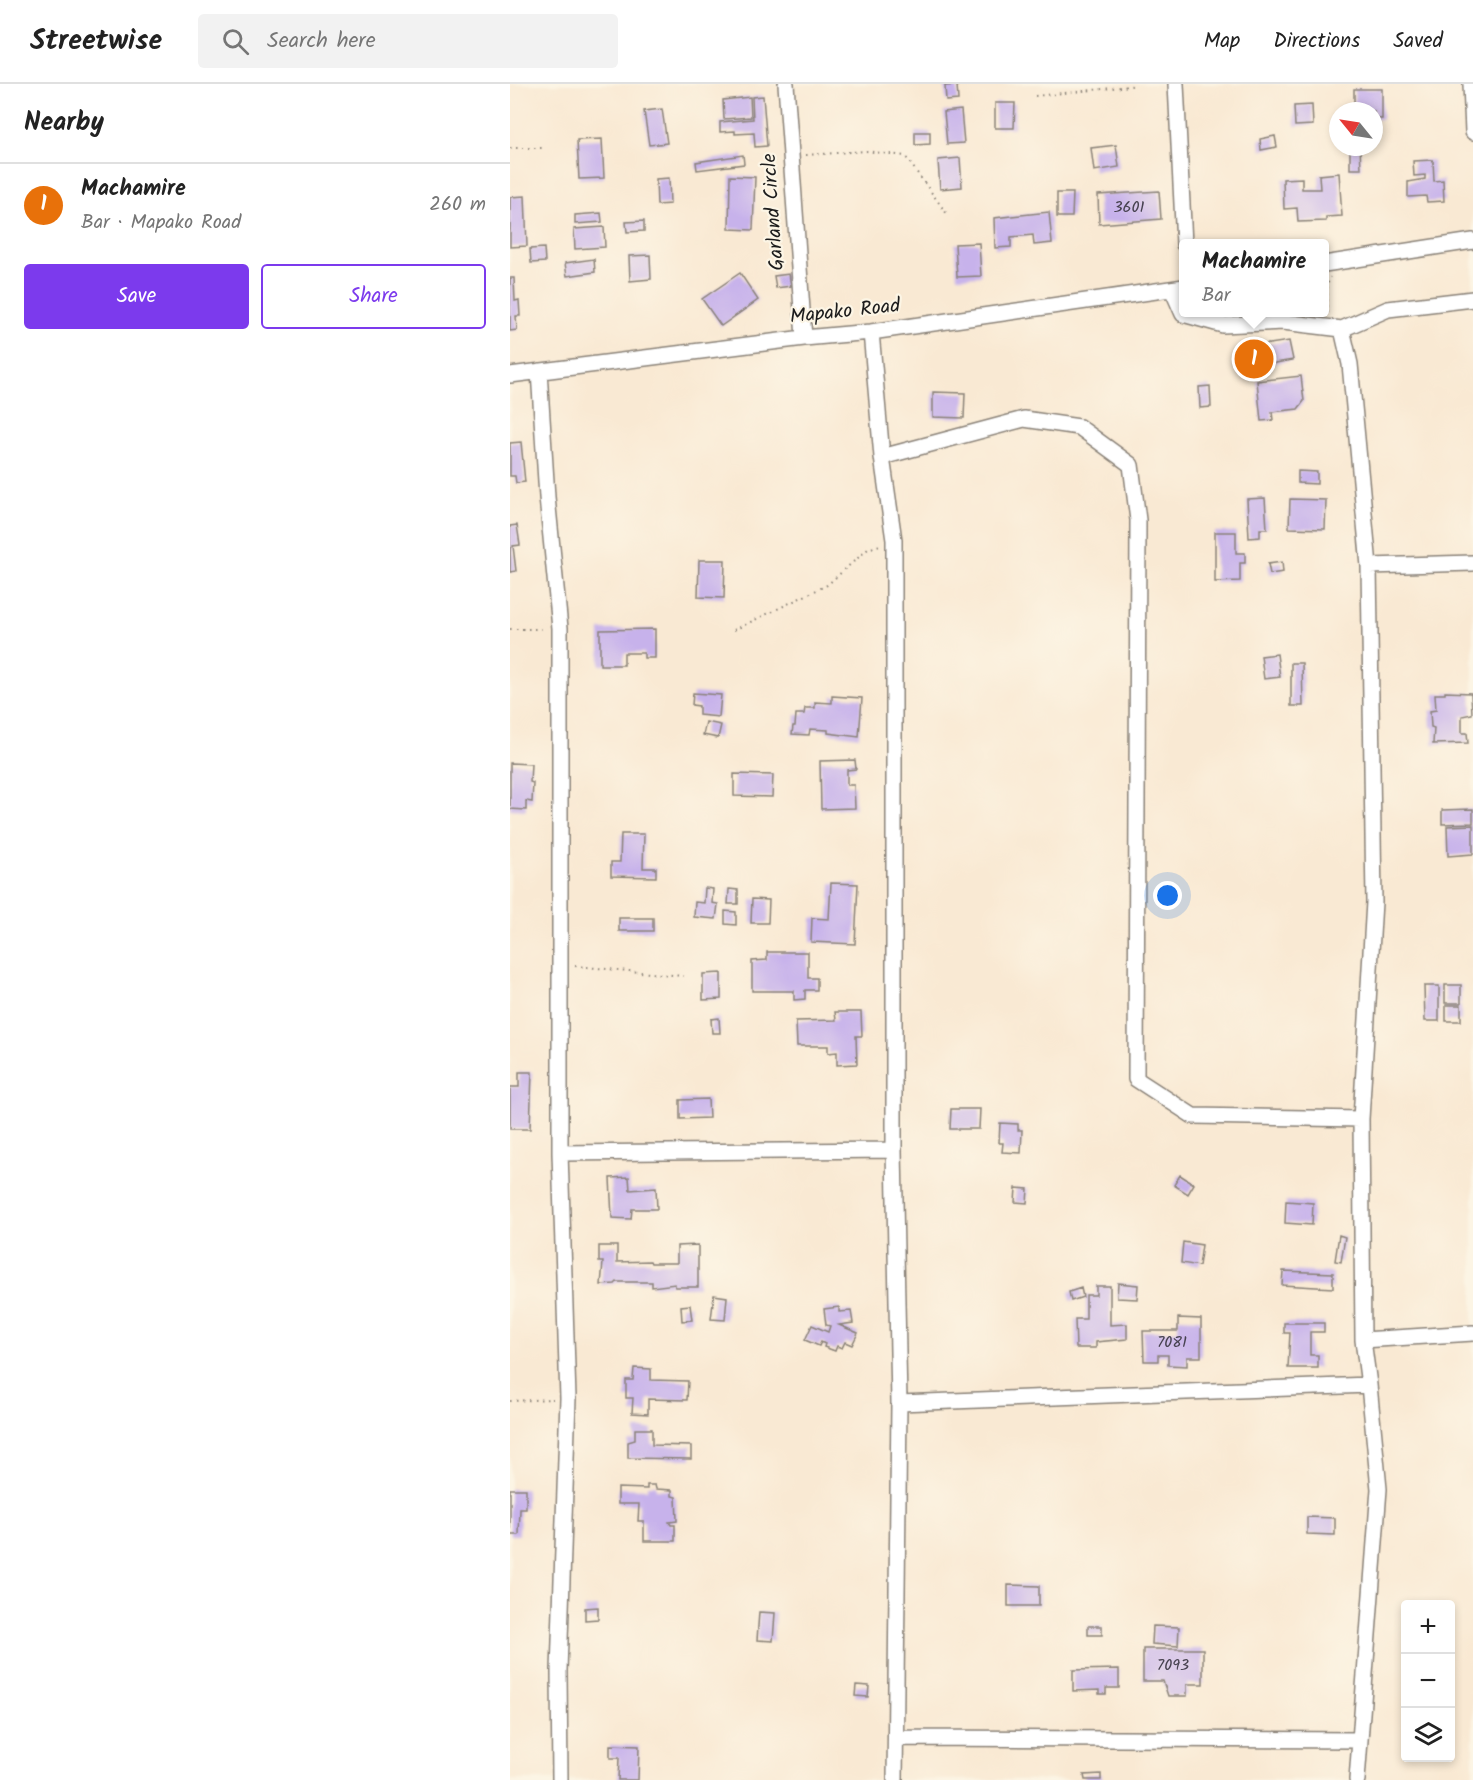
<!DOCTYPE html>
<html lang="en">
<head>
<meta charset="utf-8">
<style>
  body { margin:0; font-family:Kalam,sans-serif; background:#f2f2f2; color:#222 }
  .controls { position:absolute; right:18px; bottom:18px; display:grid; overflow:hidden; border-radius:6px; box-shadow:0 3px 9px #0003 }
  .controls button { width:54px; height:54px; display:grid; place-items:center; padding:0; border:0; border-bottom:2px solid #e0e0e0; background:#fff; color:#222; font:30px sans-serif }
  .compass { position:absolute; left:819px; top:18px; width:54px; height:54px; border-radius:50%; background:#fff; box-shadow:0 3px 9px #0003; rotate:300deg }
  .you { position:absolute; left:658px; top:812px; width:21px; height:21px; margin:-15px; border:4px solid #fff; border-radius:50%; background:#1a73e8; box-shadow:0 0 0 9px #1a73e833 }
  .badge { display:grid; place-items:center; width:39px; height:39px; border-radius:50%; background:#7c3aed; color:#fff; font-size:20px; font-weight:700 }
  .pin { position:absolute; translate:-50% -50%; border:3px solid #fff; box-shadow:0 2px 6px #0006 }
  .popup { position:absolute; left:669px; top:155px; width:150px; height:78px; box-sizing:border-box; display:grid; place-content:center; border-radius:6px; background:#fff; filter:drop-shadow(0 2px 4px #0005); font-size:20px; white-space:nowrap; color:#767676 }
  .popup b { font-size:22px; color:#222 }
  .popup::after { content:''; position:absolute; left:50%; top:100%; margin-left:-12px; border:12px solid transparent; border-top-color:#fff }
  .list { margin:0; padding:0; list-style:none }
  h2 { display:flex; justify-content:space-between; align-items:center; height:78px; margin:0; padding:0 24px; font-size:26px }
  h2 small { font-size:20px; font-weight:400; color:#767676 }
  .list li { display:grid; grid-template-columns:39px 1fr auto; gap:18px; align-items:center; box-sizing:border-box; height:84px; padding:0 24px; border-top:2px solid #e0e0e0 }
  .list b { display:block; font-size:22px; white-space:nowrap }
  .list p { margin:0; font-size:20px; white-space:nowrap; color:#767676 }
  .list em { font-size:20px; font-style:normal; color:#767676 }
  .actions { display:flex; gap:12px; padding:18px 24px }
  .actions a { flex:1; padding:14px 0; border:2px solid #7c3aed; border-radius:6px; text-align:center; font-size:21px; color:#7c3aed }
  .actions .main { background:#7c3aed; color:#fff }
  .icon { flex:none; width:33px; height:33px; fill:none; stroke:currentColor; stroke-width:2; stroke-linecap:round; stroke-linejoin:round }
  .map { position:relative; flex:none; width:963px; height:1696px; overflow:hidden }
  header { display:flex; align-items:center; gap:36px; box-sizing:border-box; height:84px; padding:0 30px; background:#fff; border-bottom:2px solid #e0e0e0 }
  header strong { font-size:28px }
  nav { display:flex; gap:33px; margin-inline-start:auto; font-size:21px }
  .search { width:420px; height:54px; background:#f2f2f2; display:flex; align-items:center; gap:15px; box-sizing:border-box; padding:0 21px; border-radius:6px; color:#767676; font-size:22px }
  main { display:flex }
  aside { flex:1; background:#fff }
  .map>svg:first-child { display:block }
  .building { fill:#c7b2eb }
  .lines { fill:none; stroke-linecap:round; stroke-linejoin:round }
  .minor-casing { stroke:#8a8278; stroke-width:18 }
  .path { stroke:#8a8278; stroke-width:2; stroke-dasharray:1.5 4.5; stroke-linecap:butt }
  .minor { stroke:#fff; stroke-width:15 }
  .labels { text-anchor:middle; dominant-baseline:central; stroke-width:4.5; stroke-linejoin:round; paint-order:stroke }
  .number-label { font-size:16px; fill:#474250 }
  .street-label { font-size:20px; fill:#1c1c1c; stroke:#fcf5e5 }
</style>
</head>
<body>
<header>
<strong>Streetwise</strong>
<div class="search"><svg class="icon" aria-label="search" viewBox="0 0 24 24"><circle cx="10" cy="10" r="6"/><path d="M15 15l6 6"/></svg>Search here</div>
<nav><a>Map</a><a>Directions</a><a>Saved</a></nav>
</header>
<main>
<aside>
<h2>Nearby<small></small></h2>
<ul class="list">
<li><span class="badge" style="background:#e8710a">1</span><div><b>Machamire</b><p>Bar · Mapako Road</p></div><em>260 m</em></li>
</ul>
<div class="actions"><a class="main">Save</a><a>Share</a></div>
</aside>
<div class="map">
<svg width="963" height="1696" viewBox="0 0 963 1696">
  <rect width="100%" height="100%" fill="#fcf5e5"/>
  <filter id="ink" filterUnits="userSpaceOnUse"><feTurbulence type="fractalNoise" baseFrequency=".0167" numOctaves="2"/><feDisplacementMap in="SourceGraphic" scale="12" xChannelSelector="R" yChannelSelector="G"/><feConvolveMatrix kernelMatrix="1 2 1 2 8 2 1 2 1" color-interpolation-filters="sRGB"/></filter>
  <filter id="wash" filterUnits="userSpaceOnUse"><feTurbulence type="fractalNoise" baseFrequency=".008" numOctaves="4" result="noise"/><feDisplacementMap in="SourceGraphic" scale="24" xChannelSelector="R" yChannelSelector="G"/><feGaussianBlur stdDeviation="1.35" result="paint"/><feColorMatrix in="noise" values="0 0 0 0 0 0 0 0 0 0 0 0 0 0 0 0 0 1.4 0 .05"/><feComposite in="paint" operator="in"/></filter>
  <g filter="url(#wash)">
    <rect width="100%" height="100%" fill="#f9e9d3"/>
    <g id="blocks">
      <path class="building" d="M447,1L448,16L436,17L435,2Z
        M844,5H872V35H864V27H844Z
        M253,12L257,62L245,63L244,49L225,50V47L210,48V38L243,35L242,13Z
        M240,13L241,33L214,35L213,16Z
        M485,19H505L504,44H485Z
        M802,21L803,41L785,42L784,22Z
        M152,25L157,59L139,61L134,27Z
        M451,26L454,59L437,60L434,28Z
        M405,48H420V60L405,61Z
        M765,52L767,63L751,66L750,55Z
        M92,55L94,94L69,95L67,56Z
        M606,61L609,83L584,87L581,64Z
        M840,63H850L851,85H840Z
        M233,71L234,80L187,86L186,78Z
        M450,74L452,103L430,105L428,76Z
        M923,76L924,97L933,96L934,117L917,118L916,112L898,113V98L915,95V91L904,92L903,77Z
        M829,89L832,132L816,133V137L788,138L787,124L774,125L773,95L792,94V105H810L809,91Z
        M220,92L245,93L243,146L219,145Z
        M159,94L160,120L147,121L146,95Z
        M649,107L651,135L589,140L588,111Z
        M547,109H563L562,133H547Z
        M15,112L17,162L0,163V113Z
        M539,128L542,159L524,161L523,151L501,153V163L485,164L484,134Z
        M91,129L92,138L65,140V131Z
        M134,137V147L117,148L116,138Z
        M94,143L95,163L65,165L64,145Z
        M469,159L471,192L447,193L445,160Z
        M34,164L35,178L21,179L20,165Z
        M140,171L141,195L120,197L119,172Z
        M84,175L85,188L57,192L55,179Z
        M230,189L248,216L211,242L192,215Z
        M279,190L281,202L266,204L264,192Z
        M0,194H4L5,217L9,216L10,232H6L7,246L0,247Z
        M779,257L783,276L742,283L739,263Z
        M791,292L794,317L788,325L762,328L763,336L751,337L747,297Z
        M700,302L701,323L690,324L689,303Z
        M423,308L455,309L454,334L423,333Z
        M11,358L15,398L6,399L5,392H0V359Z
        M788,387L807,388V400L788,399Z
        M755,414L757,445H750V453L739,454L737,415Z
        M780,415L816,416L815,445L779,444Z
        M7,441L10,461L3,462L6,487L0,488V442Z
        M705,448H726V469H735V479H730V497L705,498Z
        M189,476H215L214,514L188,513Z
        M772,478L773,488L760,490L758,480Z
        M145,545V574H134V569H114V581H90V546Z
        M767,570L770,593L754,595L751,572Z
        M781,579H792L793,622H781Z
        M935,608L961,609L962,630L952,632V649H957L958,659L923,660L924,644L921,643L920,627L926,626L925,610H935Z
        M183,609L211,611L209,633L189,631V622L182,621Z
        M322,612L352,614L349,653L318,649V646L300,645L299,651L282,650L283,642H285L286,630H294L295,624H305V618L322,619Z
        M196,638L211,641L208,654L193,651Z
        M345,676L346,685L337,686V701H344L345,724L311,725L310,677Z
        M0,679L21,680L20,698L23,699L22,718L16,717V726L0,725Z
        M224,690L263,691L262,713L224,712Z
        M963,725V739L932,740V726Z
        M963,741V770L938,772L937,742Z
        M111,750H134L133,784H146V793L101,792V778H110Z
        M321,799L348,800L345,860L301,858L302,834L319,835Z
        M195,804L203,805L202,819L208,820L206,835L184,833L185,818L194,819Z
        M219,805L228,806V820H218Z
        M242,815L259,816L258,839H241Z
        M215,827L226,828V841L215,840Z
        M109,834H143V847H109Z
        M257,868H298V894H307V906H295V915L284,916V907H242V877L257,876Z
        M211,889V915L193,916V890Z
        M935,901H951V919H935Z
        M914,902H929V937H915Z
        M936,921H951V937H936Z
        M325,928H351L352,952H346L347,980L327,981V968L318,969V962H287L286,937L326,936Z
        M209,934L210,949H202L201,935Z
        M9,988H22L20,1045H0V1003H9Z
        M198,1015L199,1034L170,1035V1016Z
        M441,1025H470L469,1045H440Z
        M490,1039L508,1040V1046H512L511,1069L492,1068L493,1059H489Z
        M670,1091L684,1100L678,1110L664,1101Z
        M119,1093L120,1106L146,1104L147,1125H122L121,1135L102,1134L100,1094Z
        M506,1104L518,1105L517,1119L505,1118Z
        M776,1117L803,1119L802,1141L775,1139Z
        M829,1151L835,1153L831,1178L825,1177Z
        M673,1158L692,1161L689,1182L671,1179Z
        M188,1161V1203H165V1200L142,1203V1198H107L105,1200L91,1201L93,1178H89V1162H107V1178L140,1177L141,1179H167V1162Z
        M773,1187L823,1189V1204L772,1201Z
        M608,1199L628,1201L627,1215L607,1214Z
        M586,1202H600V1241L617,1240V1255L586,1258V1264H566L565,1235H576V1211H586Z
        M571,1204L573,1213L561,1217L559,1208Z
        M204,1211L217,1213L215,1236L201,1235Z
        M180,1221L182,1236L172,1237L171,1222Z
        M329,1223V1228L341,1227L343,1239L329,1241L348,1249L342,1261L335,1258L332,1264L327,1262L325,1267L314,1263L315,1260L311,1258L309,1262L295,1256L302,1241L318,1248L320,1242L316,1241L314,1225Z
        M668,1234L691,1235V1273H677V1282L658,1281V1271H648V1277H634L633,1247H668Z
        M774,1239H814V1248H800V1271H808V1284H778L780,1249H774Z
        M124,1284L141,1285V1296L178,1297L177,1316L138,1315V1330L122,1329L123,1314H116V1296H123Z
        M125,1345H142V1361L181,1362V1375L118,1374V1358L125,1356Z
        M137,1401H145L146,1405L162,1406V1412L166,1413L167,1437L159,1438L161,1441H165V1457H134V1437H128L129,1420H108V1404L137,1405Z
        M0,1405H16V1425H10L9,1451H0Z
        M797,1433L825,1434V1451L797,1450Z
        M498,1501L529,1502V1522H498Z
        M88,1523V1535L75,1536V1524Z
        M249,1528L265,1529L263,1557L247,1556Z
        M578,1542H592V1551H578Z
        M643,1542L669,1543L668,1562L642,1560Z
        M633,1565H693V1600H677V1612H658L653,1597H633Z
        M609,1585V1604H596V1610H589V1606L563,1607V1586Z
        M346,1601L359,1602L358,1613L345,1612Z
        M100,1661L129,1662L128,1696H108L109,1674H100Z
        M591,1690V1696H575L574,1691Z"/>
    </g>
  </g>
  <g filter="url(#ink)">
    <use href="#blocks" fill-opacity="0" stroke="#8a8278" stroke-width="1.5"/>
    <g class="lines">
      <g class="minor-casing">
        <path id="minor" d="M276,0L294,254
          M666,0L674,160
          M961,0L963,48
          M814,180L963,157
          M662,205L673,230L713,241L773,238L832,245L840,280L859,482L864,818L851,1035L853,1256L859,1301L869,1405L847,1696
          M832,245L878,225L963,215
          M361,248L372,373L384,456V1066L389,1319L385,1696
          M29,287L37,413L50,544V1069L58,1314L49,1587L50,1696
          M0,291L294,254L361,248L674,203
          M372,373L514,335L569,343L621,381L628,436L626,995L683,1032L851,1035
          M859,482L963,479
          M50,1069L384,1066
          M853,1256L963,1249
          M389,1319L859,1301
          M386,1654L850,1656"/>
      </g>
      <path class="path" d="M525,12L621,2L623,0
        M0,64H35
        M296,71L356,67L395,72L437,130
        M818,229L817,202L820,193
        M0,545H36
        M224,546L317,501L358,465L370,461
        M65,882L173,892
        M0,1317L43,1315"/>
      <use href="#minor" class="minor"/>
    </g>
  </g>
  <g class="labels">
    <g class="number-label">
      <text x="619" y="123">3601</text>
      <text x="662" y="1258">7081</text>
      <text x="663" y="1581">7093</text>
    </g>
    <g class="street-label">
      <text transform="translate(264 128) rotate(-94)">Garland Circle</text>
      <text transform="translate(335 228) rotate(-6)">Mapako Road</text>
    </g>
  </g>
</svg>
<div class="controls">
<button>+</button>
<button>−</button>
<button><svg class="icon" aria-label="layers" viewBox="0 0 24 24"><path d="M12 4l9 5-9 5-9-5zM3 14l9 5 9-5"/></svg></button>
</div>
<svg class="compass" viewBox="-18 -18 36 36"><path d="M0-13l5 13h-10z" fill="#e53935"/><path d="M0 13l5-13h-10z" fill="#767676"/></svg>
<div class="you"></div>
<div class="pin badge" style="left:744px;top:275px;background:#e8710a">1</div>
<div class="popup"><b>Machamire</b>Bar</div>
</div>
</main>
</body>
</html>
